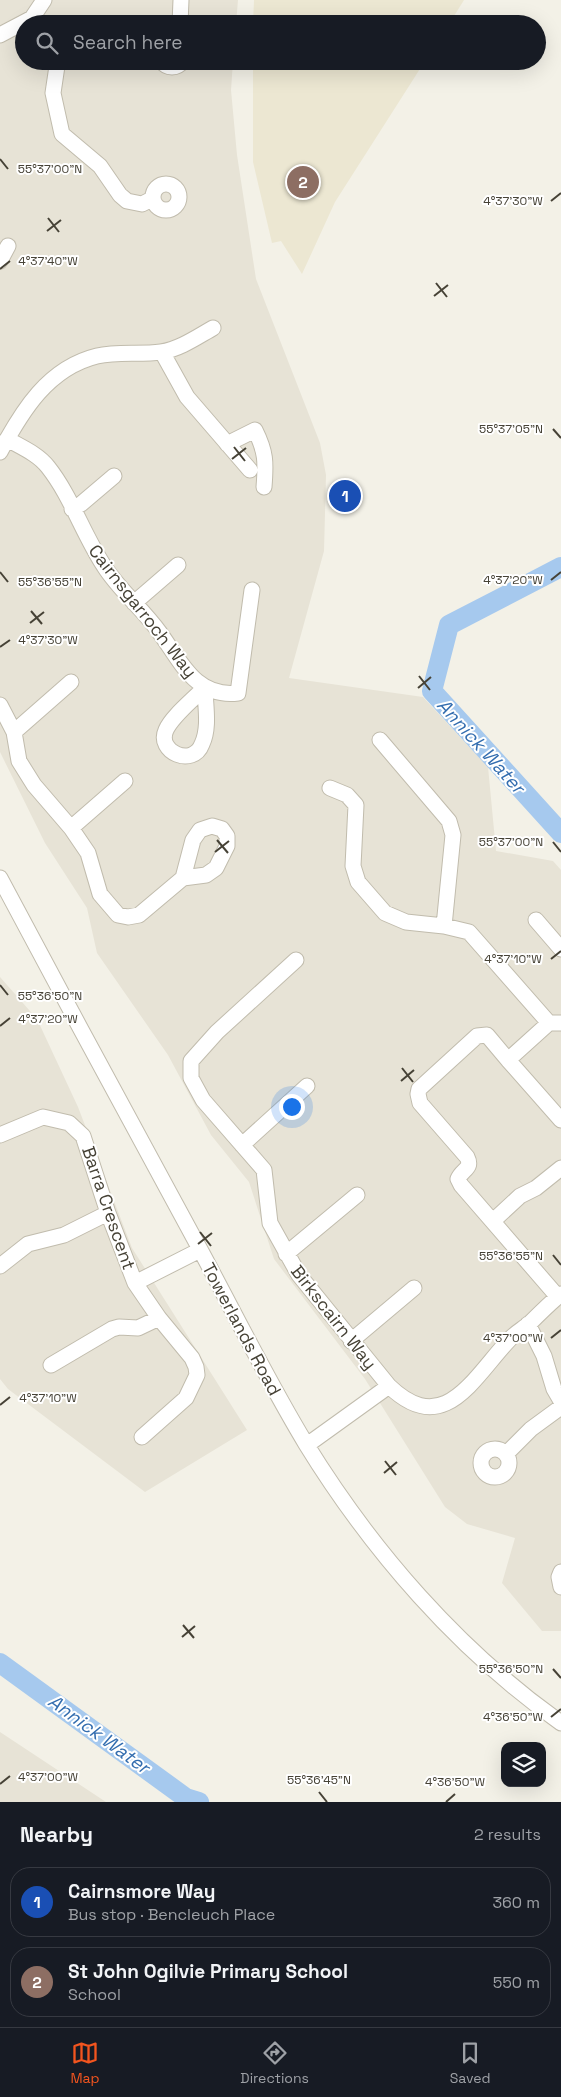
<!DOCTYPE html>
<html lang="en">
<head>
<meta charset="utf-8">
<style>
  body { margin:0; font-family:"Space Grotesk",sans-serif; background:#242831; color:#f1f3f6 }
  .controls { position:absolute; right:15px; bottom:15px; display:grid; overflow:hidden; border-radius:10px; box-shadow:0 5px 20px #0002 }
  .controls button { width:45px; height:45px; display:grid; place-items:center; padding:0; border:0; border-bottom:1px solid #363941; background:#171b24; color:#f1f3f6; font:25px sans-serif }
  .you { position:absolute; left:291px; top:1106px; width:18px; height:18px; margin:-12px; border:4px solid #fff; border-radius:50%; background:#1a73e8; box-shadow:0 0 0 8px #1a73e833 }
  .badge { display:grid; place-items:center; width:32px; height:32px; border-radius:50%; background:#f3551f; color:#fff; font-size:16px; font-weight:700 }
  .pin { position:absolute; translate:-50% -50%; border:2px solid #fff; box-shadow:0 1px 5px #0006 }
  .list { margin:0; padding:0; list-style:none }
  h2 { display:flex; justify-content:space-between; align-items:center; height:65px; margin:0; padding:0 20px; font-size:21px }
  h2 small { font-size:16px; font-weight:400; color:#9ea1a6 }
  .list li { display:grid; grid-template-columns:32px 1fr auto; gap:15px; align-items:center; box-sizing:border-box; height:70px; margin:0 10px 10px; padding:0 10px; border:1px solid #363941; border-radius:20px }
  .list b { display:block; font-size:19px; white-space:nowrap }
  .list p { margin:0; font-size:16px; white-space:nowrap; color:#9ea1a6 }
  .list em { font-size:16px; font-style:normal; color:#9ea1a6 }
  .icon { flex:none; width:28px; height:28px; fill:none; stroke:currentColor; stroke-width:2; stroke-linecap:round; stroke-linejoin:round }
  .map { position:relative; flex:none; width:561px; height:1802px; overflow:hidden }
  .search { position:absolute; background:#171b24; box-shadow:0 5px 20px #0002; left:15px; right:15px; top:15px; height:55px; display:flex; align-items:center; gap:12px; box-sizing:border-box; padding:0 18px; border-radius:28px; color:#9ea1a6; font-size:19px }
  .sheet { height:225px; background:#171b24 }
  nav { display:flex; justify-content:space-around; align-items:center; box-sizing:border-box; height:70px; border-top:1px solid #363941; background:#171b24; font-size:14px; color:#9ea1a6 }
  nav a { display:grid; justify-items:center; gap:2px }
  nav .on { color:#f3551f }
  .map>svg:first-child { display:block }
  .residential { fill:#e7e3d6 }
  .education { fill:#ece7d2 }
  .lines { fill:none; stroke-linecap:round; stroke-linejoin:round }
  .river { stroke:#a6c9ee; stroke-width:20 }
  .minor-casing { stroke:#c1bcad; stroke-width:17 }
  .minor { stroke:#fff; stroke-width:15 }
  .ticks { fill:none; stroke:#464236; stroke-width:2 }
  .labels { text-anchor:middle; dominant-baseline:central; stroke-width:4; stroke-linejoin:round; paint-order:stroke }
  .street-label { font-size:18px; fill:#464236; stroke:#fff }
  .water-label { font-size:19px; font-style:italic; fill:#336daf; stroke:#fff }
  .ticks-label { font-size:12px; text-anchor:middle; fill:#464236; stroke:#fff; stroke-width:4; stroke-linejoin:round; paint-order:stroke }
</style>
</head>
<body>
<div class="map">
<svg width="561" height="1802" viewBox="0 0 561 1802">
  <rect width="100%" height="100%" fill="#f3f1e7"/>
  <path class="residential" d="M0,0H238L236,24H24V61H233L231,90L237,155L256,279L320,443L326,475L324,551L289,678L423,697L488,767L496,851L553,861L561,870V1631H542L502,1583L515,1538L467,1524L445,1507L365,1379L274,1259L249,1182L211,1135L168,1055L97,953L87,908L45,843L0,752Z
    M0,977L37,1019L78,1107L132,1248L247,1430L145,1492L8,1389L0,1379Z
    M0,1732L106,1802H0Z"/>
  <path class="education" d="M254,0H464L449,24H253Z
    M253,61H425L335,202L302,274L281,241L272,243L253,162Z"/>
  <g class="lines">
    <path class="river" d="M561,567L449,625L432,691L561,833
      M0,1663L186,1798L199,1802"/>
    <g class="minor-casing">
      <path id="minor" d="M180,24L181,0
        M0,35L32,18L44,0
        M56,61L57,66L53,93L62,134L100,166L120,195L127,201L142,204L152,199
        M161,61C167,69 177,69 183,61
        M153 197a13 13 0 1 1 26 0a13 13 0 1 1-26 0Z
        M0,261L8,246
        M162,352L187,397L250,470
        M7,439C21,447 38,454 48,467C71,496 83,534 104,566C119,590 143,609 160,633C181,662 196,698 238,693L252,590
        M227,444L255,430C266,452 266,462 264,487
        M0,452C22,411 48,368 97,356C118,351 140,355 161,352C180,349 197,337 213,328
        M72,509L81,504L114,476
        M134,603L178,565
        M205,687C205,705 210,727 202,744C193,768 156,752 166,730C172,716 194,699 205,687Z
        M0,705L14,732L19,761L34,785L71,828L88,853L100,894L118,915L128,917L139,915L183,878L206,875L216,868L227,846V836L222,829L212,826L200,830L193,840L183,878
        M14,732L71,682
        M380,740L449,821L453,835L444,926
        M330,788L347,795L356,805L353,866L358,882L385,913L406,922L444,926L469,932L549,1023H561
        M71,828L125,781
        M0,878C64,999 130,1120 195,1240C232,1308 266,1378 306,1444C372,1551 458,1650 561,1723
        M536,920L561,949
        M296,960L217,1032L191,1061V1078L203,1100L264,1170L270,1223L299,1275L389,1386
        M549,1023L508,1060L487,1035L477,1036L419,1089L418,1094L420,1103L467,1157C473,1169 462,1169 458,1179L461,1185L558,1297
        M508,1060L561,1120
        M0,1135L43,1117L69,1123L83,1136L108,1213L135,1283L159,1318L192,1358L196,1367L197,1375L186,1398L142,1437
        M242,1145L307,1086
        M493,1221L520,1196L536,1188L561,1168
        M286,1254L357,1195
        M0,1266L28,1244L64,1235L108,1213
        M135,1283L200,1250
        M528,1324L544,1356L554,1389L561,1401
        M351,1341L414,1288
        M51,1365L112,1329L119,1327L138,1328L159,1318
        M307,1445L389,1386C444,1439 473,1378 509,1340C515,1333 523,1329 530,1323C540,1313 550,1303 561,1294
        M481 1463a14 14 0 1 1 28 0a14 14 0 1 1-28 0Z
        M506,1454L531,1429L561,1407
        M561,1572L559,1577L561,1587"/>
    </g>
    <use href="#minor" class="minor"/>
  </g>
  <path class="ticks" d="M0,159L8,169M551,201L561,193M48,218L59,232M47,231L61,220M0,269L10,261M436,283L447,297M434,296L448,285M553,429L561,438M234,447L245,461M232,459L246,448M0,572L8,582M551,580L561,572M31,611L42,624M30,623L44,612M0,647L10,640M419,676L430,690M418,688L431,677M217,840L228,853M553,842L561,852M215,852L229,841M551,959L561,951M0,985L8,995M0,1026L10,1018M402,1068L413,1082M401,1081L414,1070M200,1232L211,1246M198,1244L212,1233M553,1255L561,1265M551,1338L561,1330M0,1405L10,1397M385,1461L396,1475M384,1473L397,1462M183,1625L194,1638M182,1637L195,1626M553,1669L561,1678M551,1717L561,1709M0,1784L10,1776M319,1792L327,1802M446,1802L455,1794"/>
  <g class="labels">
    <g class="street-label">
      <text transform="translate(143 611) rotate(52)">Cairnsgarroch Way</text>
      <text transform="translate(109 1208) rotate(71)">Barra Crescent</text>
      <text transform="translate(334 1317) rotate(52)">Birkscairn Way</text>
      <text transform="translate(242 1329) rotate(62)">Towerlands Road</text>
    </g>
    <g class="water-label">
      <text transform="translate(481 746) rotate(48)">Annick Water</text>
      <text transform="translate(99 1734) rotate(36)">Annick Water</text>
    </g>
  </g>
  <g class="ticks-label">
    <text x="50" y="173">55°37'00"N</text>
    <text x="513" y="205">4°37'30"W</text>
    <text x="48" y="265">4°37'40"W</text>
    <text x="511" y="433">55°37'05"N</text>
    <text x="513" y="584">4°37'20"W</text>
    <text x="50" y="586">55°36'55"N</text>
    <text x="48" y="644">4°37'30"W</text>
    <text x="511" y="846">55°37'00"N</text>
    <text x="513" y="963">4°37'10"W</text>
    <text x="50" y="1000">55°36'50"N</text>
    <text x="48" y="1023">4°37'20"W</text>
    <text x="511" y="1260">55°36'55"N</text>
    <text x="513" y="1342">4°37'00"W</text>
    <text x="48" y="1402">4°37'10"W</text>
    <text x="511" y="1673">55°36'50"N</text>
    <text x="513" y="1721">4°36'50"W</text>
    <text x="48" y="1781">4°37'00"W</text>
    <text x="319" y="1784">55°36'45"N</text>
    <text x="455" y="1786">4°36'50"W</text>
  </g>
</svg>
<div class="controls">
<button><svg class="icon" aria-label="layers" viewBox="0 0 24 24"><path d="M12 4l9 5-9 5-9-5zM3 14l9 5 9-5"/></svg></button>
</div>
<div class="you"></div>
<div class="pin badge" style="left:345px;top:496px;background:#1a4fb4">1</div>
<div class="pin badge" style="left:303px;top:182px;background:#8d6e63">2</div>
<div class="search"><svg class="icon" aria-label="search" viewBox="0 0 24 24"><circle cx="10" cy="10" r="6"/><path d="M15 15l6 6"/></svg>Search here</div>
</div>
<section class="sheet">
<h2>Nearby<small>2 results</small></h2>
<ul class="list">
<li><span class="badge" style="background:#1a4fb4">1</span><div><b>Cairnsmore Way</b><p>Bus stop · Bencleuch Place</p></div><em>360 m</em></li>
<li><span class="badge" style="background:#8d6e63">2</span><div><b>St John Ogilvie Primary School</b><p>School</p></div><em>550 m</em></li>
</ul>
</section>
<nav>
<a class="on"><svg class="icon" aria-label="map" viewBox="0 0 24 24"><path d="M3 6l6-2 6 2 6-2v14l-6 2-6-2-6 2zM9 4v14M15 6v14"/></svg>Map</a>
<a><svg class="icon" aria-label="directions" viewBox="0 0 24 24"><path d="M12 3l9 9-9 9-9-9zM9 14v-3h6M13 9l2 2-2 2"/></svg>Directions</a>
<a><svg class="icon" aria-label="saved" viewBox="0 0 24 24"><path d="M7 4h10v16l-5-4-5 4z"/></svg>Saved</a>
</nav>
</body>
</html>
